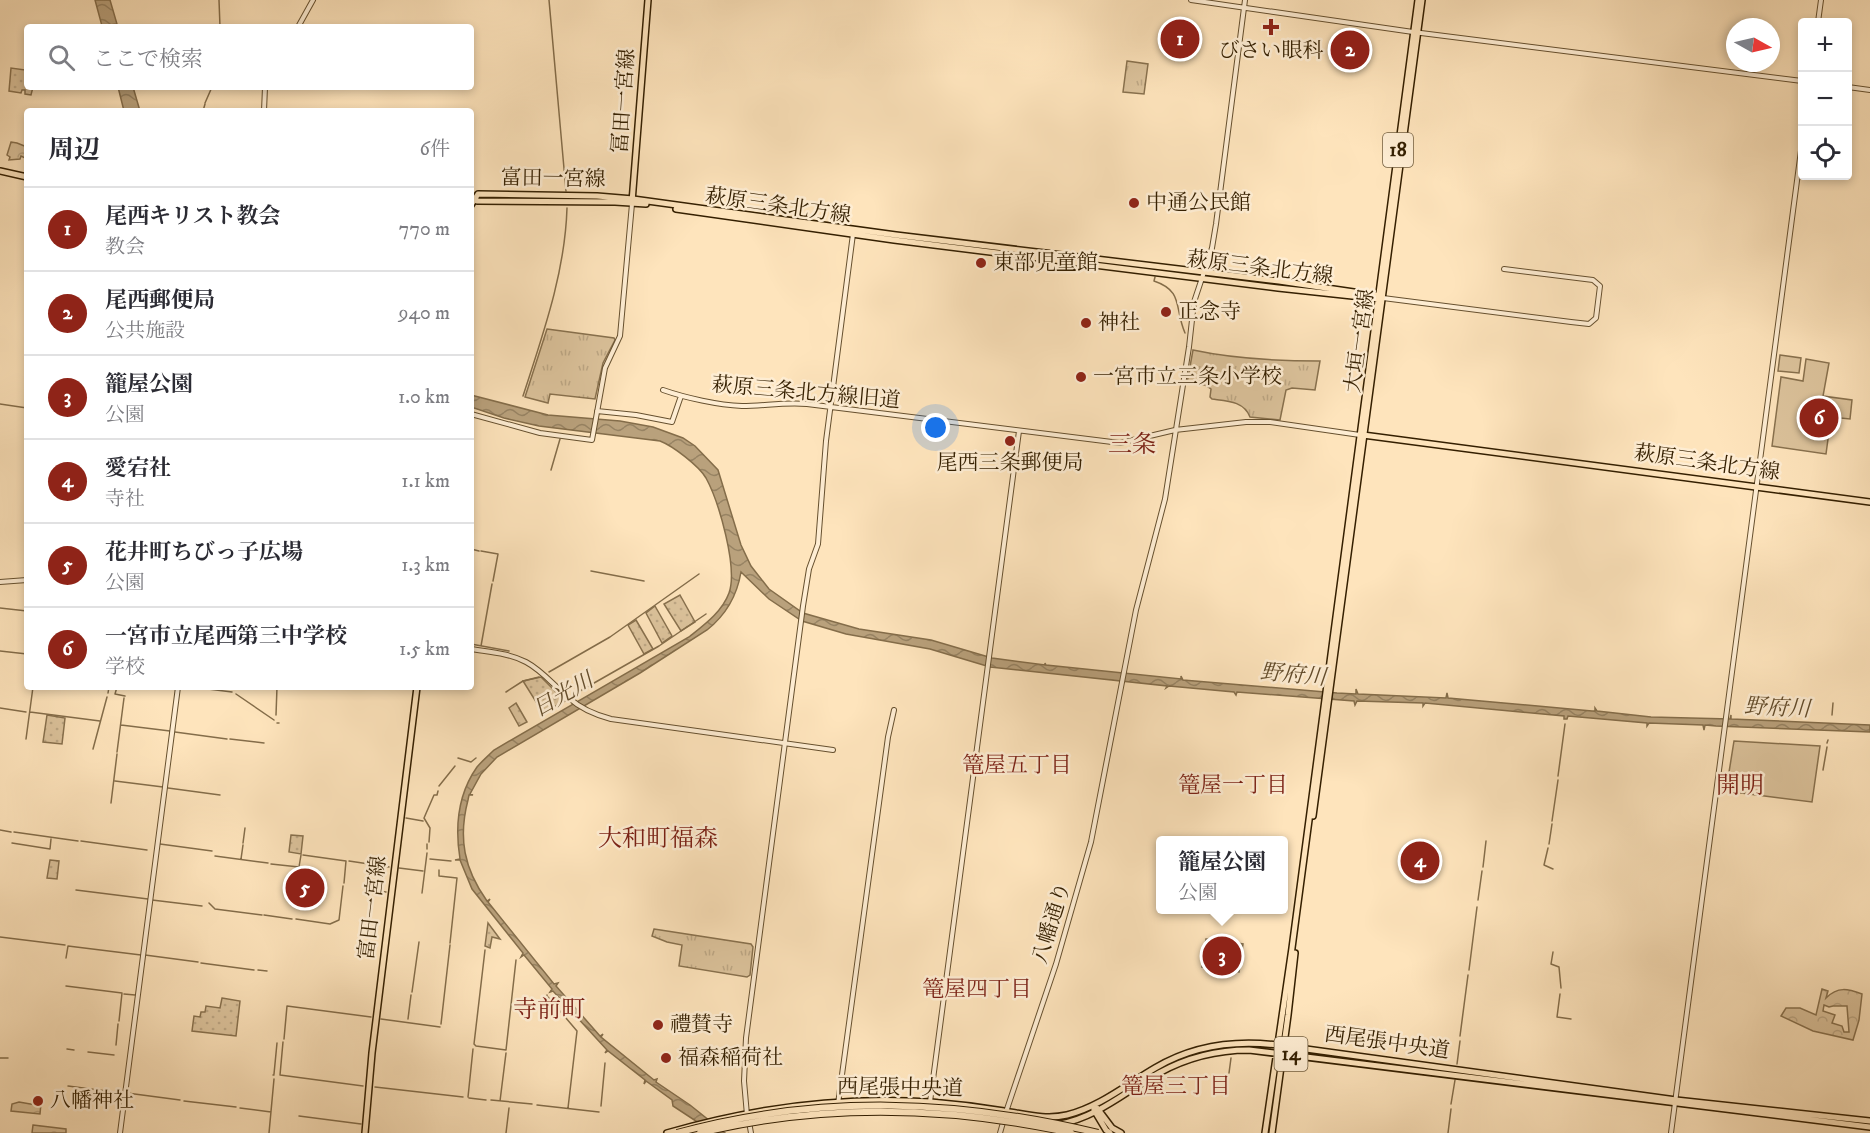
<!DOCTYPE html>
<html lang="ja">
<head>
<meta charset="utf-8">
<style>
  body { margin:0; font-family:"IM FELL DW Pica","Noto Serif JP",serif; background:#f7f7f7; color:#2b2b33 }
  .controls { position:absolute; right:18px; top:18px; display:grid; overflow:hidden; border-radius:6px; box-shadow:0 3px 9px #0003 }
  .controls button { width:54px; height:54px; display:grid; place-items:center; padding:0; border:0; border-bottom:2px solid #e1e1e2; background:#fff; color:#2b2b33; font:30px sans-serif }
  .compass { position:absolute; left:1726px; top:18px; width:54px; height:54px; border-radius:50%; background:#fff; box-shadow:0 3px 9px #0003; rotate:98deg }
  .you { position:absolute; left:936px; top:428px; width:21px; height:21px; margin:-15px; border:4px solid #fff; border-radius:50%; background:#1a73e8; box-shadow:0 0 0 9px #1a73e833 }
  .badge { display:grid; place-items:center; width:39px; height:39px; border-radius:50%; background:#8f2418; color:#fff; font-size:20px; font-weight:700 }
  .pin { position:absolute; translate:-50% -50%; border:3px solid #fff; box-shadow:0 2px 6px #0006 }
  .popup { position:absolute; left:1156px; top:836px; width:132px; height:78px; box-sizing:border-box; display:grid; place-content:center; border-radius:6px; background:#fff; filter:drop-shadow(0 2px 4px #0005); font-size:20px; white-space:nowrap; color:#7c7c81 }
  .popup b { font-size:22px; color:#2b2b33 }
  .popup::after { content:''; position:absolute; left:50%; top:100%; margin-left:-12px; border:12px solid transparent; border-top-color:#fff }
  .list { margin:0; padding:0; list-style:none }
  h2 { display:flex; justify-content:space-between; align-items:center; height:78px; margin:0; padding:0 24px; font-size:26px }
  h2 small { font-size:20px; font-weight:400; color:#7c7c81 }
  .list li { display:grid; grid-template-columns:39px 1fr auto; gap:18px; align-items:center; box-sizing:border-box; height:84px; padding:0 24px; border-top:2px solid #e1e1e2 }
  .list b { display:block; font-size:22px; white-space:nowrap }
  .list p { margin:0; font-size:20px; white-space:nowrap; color:#7c7c81 }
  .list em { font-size:20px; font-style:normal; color:#7c7c81 }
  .icon { flex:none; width:33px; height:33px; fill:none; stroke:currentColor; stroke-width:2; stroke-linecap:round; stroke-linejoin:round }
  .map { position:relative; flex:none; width:1870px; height:1133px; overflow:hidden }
  .search { position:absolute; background:#fff; box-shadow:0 3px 9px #0003; left:24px; top:24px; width:450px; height:66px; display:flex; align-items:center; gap:15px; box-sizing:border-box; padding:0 21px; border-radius:6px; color:#7c7c81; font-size:22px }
  .panel { position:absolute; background:#fff; box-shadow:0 3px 9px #0003; left:24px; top:108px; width:450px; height:582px; border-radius:6px }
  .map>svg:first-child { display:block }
  .grass { fill:url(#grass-dots); stroke:#88714e; stroke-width:1.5 }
  .forest { fill:url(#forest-crowns); stroke:#88714e; stroke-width:1.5; fill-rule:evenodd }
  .cemetery { fill:url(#cemetery-stones); stroke:#88714e; stroke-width:1.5 }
  .park { fill:url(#park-tufts); stroke:#88714e; stroke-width:1.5 }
  .pitch { fill:#dcc39c; stroke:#88714e; stroke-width:1.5 }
  .water { fill:url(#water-waves); stroke:#846d4a; stroke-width:1.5 }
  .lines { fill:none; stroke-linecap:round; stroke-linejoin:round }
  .stream { stroke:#846d4a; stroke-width:1.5 }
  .minor-casing { stroke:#66502f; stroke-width:6 }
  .major-casing { stroke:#341f00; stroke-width:8 }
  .minor { stroke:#feedd3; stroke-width:4 }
  .major { stroke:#fee4bc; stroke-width:5 }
  .highway-bridge-casing { stroke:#341f00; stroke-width:8; stroke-linecap:butt }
  .highway-bridge { stroke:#fee4bc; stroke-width:6 }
  .poi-dot { fill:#8f2418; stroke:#feedd3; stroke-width:2 }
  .labels { text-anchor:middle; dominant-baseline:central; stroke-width:5; stroke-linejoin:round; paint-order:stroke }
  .shield { fill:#feedd3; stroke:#715d3f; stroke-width:1.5 }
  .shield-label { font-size:20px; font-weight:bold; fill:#341f00 }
  .poi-label { font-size:21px; fill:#341f00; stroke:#feedd3; text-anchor:start }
  .street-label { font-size:21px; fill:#341f00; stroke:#feedd3 }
  .water-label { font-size:22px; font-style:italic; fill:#634c2b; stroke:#feedd3 }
  .neighbourhood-label { font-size:22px; fill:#7a1f14; stroke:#feedd3 }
  .quarter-label { font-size:24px; fill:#7a1f14; stroke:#feedd3 }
</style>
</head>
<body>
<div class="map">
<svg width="1870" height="1133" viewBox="0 0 1870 1133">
  <defs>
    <pattern id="grass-dots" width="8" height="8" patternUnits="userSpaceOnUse" patternTransform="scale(1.5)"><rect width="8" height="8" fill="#dcc39c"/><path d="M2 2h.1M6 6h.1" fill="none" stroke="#bda785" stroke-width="1.8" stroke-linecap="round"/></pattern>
    <pattern id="forest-crowns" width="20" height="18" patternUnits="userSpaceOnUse" patternTransform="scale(1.5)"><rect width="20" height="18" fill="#dcc39c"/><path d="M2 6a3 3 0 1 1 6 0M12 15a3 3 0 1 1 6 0" fill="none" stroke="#bda785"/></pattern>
    <pattern id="cemetery-stones" width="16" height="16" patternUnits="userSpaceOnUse" patternTransform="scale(1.5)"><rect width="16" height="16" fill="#dcc39c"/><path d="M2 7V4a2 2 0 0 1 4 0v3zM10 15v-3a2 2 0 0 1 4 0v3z" fill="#bda785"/></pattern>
    <pattern id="park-tufts" width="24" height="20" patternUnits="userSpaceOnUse" patternTransform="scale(1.5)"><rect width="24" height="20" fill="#dcc39c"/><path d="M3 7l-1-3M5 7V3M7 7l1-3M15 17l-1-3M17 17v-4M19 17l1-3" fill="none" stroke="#bda785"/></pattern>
    <pattern id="water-waves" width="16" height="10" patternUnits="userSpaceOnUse" patternTransform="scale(1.5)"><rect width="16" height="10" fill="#b9a17c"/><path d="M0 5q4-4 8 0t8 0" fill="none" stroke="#978363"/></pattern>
  </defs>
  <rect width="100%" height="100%" fill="#fee4bc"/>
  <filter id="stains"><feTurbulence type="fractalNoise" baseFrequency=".00333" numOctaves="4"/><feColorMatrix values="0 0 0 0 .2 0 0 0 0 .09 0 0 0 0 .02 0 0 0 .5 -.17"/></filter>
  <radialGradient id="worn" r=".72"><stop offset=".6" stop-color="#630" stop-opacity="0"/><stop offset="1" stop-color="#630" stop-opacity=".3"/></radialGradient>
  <path class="grass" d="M26,65L27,87H33L31,95L25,94V90H22L21,93L9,91L11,68L25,70Z
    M680,595L695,622L681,631L664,604Z
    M655,606L672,636L662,643L646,613Z
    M636,620L653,649L644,654L628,625Z
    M541,677L565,701L543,713L523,681Z
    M516,703L527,722L519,726L509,708Z
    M47,715L65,718L62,744L43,742Z
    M291,835L303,836L301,854L289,852Z
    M50,860L59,861L57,879L47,878Z
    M488,923L500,939L492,937L490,948L485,946Z
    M222,998L240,1001L236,1036L192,1031L194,1016L200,1017L201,1012H205L206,1006L220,1008Z"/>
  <path class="forest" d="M11,142L17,143L27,147L25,158L21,156L20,159L9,160L10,157L7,155Z
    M1822,989L1828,991L1826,998C1838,986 1848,989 1862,994L1859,1020L1853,1040L1813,1031L1781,1016L1786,1008H1800L1816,1015ZM1824,1005L1829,1007L1833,1006H1847L1849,1032H1844L1842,1026L1832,1023L1835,1015L1823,1011Z
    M19,1102L36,1105L41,1103L40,1114L11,1111L12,1104Z"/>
  <path class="cemetery" d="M33,1125L66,1129V1133H32Z"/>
  <path class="park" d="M1127,61L1148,64L1144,94L1123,92Z
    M547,329L614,338L615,340L603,363L595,399L550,394L548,403L525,397Z
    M1193,350C1235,359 1276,361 1320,361L1315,390L1292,388L1286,390L1280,420L1250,417C1244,401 1227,401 1212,399L1210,397L1211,389L1205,385L1187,383Z
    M300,880L313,882L310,897L298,895Z
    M654,929L751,944L753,947L750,975L747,977L679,966L682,945L667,942L652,936Z
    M1206,939L1243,944L1239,972L1202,967Z"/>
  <path class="pitch" d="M1780,355L1801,358L1799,373L1778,371Z
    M1806,359L1829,363L1823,396L1852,400L1850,419L1831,417L1826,454L1772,446L1781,377L1803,381Z
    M1734,741L1820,746L1812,802L1726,791Z"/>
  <path class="water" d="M95,0H110L117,24L102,26Z
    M118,87H133L140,111H124Z
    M471,395L548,415L620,421L653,427L683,438L695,446L718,470L741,545L751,566L769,589L803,613L859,629L931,640L992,658L1045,665V663L1046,665L1181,679V676L1183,680L1337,693L1356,694V689L1358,694L1446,698L1447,693L1448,698L1592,711H1595V708L1597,711L1651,717L1730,719L1731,715V719L1870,725V732L1716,726L1705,725L1704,730L1703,725L1649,723L1647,726V723L1568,716L1567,719H1564V716L1425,703L1423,706V703L1357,701L1355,705L1354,701L1237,692L1236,695L1234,692L1169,686L1166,688L1167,686L990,667L930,649L846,634L802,621L769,599L741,572C737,596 726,615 707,630L640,673L497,757L481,774L470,794L473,795H469L468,800C458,838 464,869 487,901L490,899L488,902L554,984L558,983L556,986L600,1036L603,1034L601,1037L654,1080L657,1079L656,1082L690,1105L725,1133H714L673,1106L672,1100L646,1081L644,1084L645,1080L608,1051L605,1053L607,1050L553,991L550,992L552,989L524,955L521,957L523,953L472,889L460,860H455L460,859C455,828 458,794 477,767C482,761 488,756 494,750L689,637C704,625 722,612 729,593C738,568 719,502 706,478C699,466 673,446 660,441L539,426L504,418L471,407Z"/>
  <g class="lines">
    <path class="stream" d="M219,0L220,27
      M549,0L566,191
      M40,27V25
      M205,103L212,87
      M203,111L205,104
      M1155,277L1154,281C1184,291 1174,308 1185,333
      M523,396C543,334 565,273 567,208
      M0,404L27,408
      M551,470L560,439
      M471,549L479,551
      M481,551L498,554L493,581
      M591,571L644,581
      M0,608L27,611
      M471,644L509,651
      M481,646L492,584
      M0,651L27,654
      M549,672L610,637L699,574
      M117,687L115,694L125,696
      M192,687L232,692
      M506,692L523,681L539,677
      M108,693L109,687
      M236,694L274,720
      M573,695L659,646L706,614
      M0,708L26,712
      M30,712L100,721
      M276,715L277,687
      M1832,715L1833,703
      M277,723H279
      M121,725L170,731
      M175,732L227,739
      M26,739L33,687
      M230,739L264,743
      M1827,743L1828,740
      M93,749L107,697
      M117,752L124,698
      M458,758L471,762L476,758
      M1823,770L1827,747
      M1558,776L1565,724
      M115,781L163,787
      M439,786L455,766
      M168,788L220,795
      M111,803L117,754
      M406,818L423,821
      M1552,821L1558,780
      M0,830L11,832
      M14,832L78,841
      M81,841L147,850
      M429,842L430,828L424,818L434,795H437L438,791
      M12,843L50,849L51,839
      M243,843L245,828
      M160,844L212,851
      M1549,844L1552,824
      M1548,848L1544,865L1553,869
      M427,849V844
      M303,855L346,861L344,883
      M215,856L268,863
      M241,859L243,845
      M430,859L451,861
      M349,861L389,867
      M271,864L299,867L301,855
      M1483,867L1486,841
      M399,868L423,871
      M439,870V876L457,878L450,943
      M366,889L386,892
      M76,890L148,899
      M422,893L427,853
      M152,900L202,906
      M1478,900L1482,871
      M209,903L215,909L262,915
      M264,915L292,919
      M296,919L330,924L339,920L343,886
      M0,937L65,945
      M485,950L474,1044L476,1046L506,1050L516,960
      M1553,952L1551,964L1559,967L1561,988
      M145,955L198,962
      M66,958L68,946L141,955
      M201,963L254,970
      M258,970L267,971
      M1469,970L1477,907
      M66,986L122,993L119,1021
      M412,992L419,942
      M124,994L135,995
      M1560,994L1557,1017L1571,1019
      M547,996V995
      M548,997L577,1031L568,1108
      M381,1019L440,1027
      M408,1019L411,995
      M441,1024L450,945
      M1460,1036L1468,975
      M284,1039L287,1006L371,1017
      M283,1042L280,1075L363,1086
      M116,1045L118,1024
      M67,1049L74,1050
      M88,1052L114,1055
      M0,1058H8
      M1457,1064L1460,1041
      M1229,1073L1231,1058
      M274,1074L277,1043
      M273,1075H274
      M68,1086L122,1093
      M375,1087L463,1097
      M127,1093L180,1100
      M468,1097L473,1049
      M469,1098L486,1100
      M491,1100L532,1104
      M184,1101L236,1107
      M500,1101L506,1053
      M1451,1104L1455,1080
      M537,1105L599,1112
      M601,1106L605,1063
      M240,1108L271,1112
      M299,1116L361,1124
      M269,1133L274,1079
      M506,1133L509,1108
      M1448,1133L1451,1109"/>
    <g class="minor-casing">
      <path id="minor" d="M1191,0L1413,32L1802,81
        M1818,22L1821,0
        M298,27L313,0
        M1848,87L1870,90
        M264,111L265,87
        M1383,298L1571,322L1589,324L1596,318L1600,286L1593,280L1504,269
        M663,390C686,398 718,405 742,406C764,406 784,402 807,404L1120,443L1175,430L1246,422H1270L1360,435
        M597,411L636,415L672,422L681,396
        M471,414L540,433L592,440L605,368L620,336L632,204
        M0,582L27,580
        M471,649C489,652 509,653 526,662C543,671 554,686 569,698C580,708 596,715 611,719L833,750
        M930,1102L1019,431
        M838,1104L888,737L894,710
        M1006,1112L1056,964L1091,842L1136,610L1165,499L1189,347L1194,302L1212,248L1216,224L1245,0
        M747,1115L744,1081L746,1038L803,606L809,569L818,544L826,441L853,234
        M749,1122L751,1133
        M120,1133L178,687
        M1000,1133L1004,1119
        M1671,1133L1802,143"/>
    </g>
    <g class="major-casing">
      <path id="major" d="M0,171L27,177
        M475,198L477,201L615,202L646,204
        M632,202L648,0
        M471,205L478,194L597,196L633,199L896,235L1279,281L1381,296
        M676,209L894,240L1278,288L1380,299
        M1363,435L1870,502
        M1313,816L1422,0
        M1097,1108L1112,1128L1121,1133
        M1094,1110L1106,1130L1110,1133
        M1060,1124C1098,1117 1126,1091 1159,1073C1188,1057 1217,1050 1249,1050L1870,1127
        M365,1133L372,1053L417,687
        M667,1133C753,1108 842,1096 931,1102C956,1104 980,1107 1004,1111C1025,1114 1045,1120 1067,1115C1099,1107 1126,1085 1155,1068C1192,1046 1235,1040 1277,1045L1676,1100L1870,1121
        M1265,1133L1292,948L1418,0
        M1272,1133L1288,1015L1295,953"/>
    </g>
    <use href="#minor" class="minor"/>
    <use href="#major" class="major"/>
    <g class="highway-bridge-casing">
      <path id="highway-bridge" d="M677,1133C819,1094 956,1099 1098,1133
        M700,1133C824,1103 947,1106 1071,1133"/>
    </g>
    <use href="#highway-bridge" class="highway-bridge"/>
  </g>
  <g class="poi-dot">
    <path d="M1268 18h6v6h6v6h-6v6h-6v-6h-6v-6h6z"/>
    <circle cx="1134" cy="203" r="6"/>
    <circle cx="981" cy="263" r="6"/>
    <circle cx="1166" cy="312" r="6"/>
    <circle cx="1086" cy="323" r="6"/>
    <circle cx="1081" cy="377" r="6"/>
    <circle cx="1010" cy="441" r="6"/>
    <circle cx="658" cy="1025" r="6"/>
    <circle cx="666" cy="1058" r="6"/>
    <circle cx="38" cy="1101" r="6"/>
  </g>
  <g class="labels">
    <g class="shield">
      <rect x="1383" y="133" width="30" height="34" rx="4.5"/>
      <rect x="1274.5" y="1037" width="33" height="34" rx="4.5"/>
    </g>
    <g class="shield-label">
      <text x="1398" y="150">18</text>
      <text x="1291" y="1054">14</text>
    </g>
    <g class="poi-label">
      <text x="1271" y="51" text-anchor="middle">びさい眼科</text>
      <text x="1146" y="203">中通公民館</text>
      <text x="993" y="263">東部児童館</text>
      <text x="1178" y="312">正念寺</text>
      <text x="1098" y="323">神社</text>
      <text x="1093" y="377">一宮市立三条小学校</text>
      <text x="1010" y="463" text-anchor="middle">尾西三条郵便局</text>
      <text x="670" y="1025">禮賛寺</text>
      <text x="678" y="1058">福森稲荷社</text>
      <text x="50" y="1101">八幡神社</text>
    </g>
    <g class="street-label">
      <text transform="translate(624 101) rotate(-86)">冨田一宮線</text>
      <text transform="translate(553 179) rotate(1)">富田一宮線</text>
      <text transform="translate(778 206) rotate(8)">萩原三条北方線</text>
      <text transform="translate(1260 268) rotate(7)">萩原三条北方線</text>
      <text transform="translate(1360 341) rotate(-82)">大垣一宮線</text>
      <text transform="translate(806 393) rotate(5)">萩原三条北方線旧道</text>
      <text transform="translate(1707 463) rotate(8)">萩原三条北方線</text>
      <text transform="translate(373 908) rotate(-83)">富田一宮線</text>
      <text transform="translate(1052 923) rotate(-73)">八幡通り</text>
      <text transform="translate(1387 1043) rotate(8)">西尾張中央道</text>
      <text transform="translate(900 1088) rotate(1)">西尾張中央道</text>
    </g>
    <g class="water-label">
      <text transform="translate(1293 675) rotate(5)">野府川</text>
      <text transform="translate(563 695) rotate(-30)">日光川</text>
      <text transform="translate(1777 708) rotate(3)">野府川</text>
    </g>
    <g class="neighbourhood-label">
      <text x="1017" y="765">篭屋五丁目</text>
      <text x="1233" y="785">篭屋一丁目</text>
      <text x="977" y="989">篭屋四丁目</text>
      <text x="1176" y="1086">篭屋三丁目</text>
    </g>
    <g class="quarter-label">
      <text x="1132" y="445">三条</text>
      <text x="1740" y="786">開明</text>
      <text x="658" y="839">大和町福森</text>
      <text x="549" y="1010">寺前町</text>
    </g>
  </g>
  <rect width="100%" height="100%" filter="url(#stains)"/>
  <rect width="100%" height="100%" fill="url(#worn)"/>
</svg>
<div class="controls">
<button>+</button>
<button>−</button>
<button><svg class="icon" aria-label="locate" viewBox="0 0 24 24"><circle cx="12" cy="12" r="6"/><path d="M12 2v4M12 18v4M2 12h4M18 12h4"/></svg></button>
</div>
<svg class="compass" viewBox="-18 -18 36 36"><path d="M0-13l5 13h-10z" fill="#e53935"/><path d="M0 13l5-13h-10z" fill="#7c7c81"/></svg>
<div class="you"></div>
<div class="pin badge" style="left:1180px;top:39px">1</div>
<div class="pin badge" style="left:1350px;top:50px">2</div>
<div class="pin badge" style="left:1222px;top:956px">3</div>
<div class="popup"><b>籠屋公園</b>公園</div>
<div class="pin badge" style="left:1420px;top:861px">4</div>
<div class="pin badge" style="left:305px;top:888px">5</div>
<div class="pin badge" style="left:1819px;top:418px">6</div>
<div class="search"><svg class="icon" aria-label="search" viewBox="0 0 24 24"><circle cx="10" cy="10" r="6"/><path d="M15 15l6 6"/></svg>ここで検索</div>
<section class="panel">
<h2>周辺<small>6件</small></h2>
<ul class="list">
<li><span class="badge">1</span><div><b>尾西キリスト教会</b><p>教会</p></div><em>770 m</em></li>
<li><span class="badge">2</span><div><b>尾西郵便局</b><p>公共施設</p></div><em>940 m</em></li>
<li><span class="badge">3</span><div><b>籠屋公園</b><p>公園</p></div><em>1.0 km</em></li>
<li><span class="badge">4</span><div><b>愛宕社</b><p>寺社</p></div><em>1.1 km</em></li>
<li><span class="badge">5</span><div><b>花井町ちびっ子広場</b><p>公園</p></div><em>1.3 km</em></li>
<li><span class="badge">6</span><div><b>一宮市立尾西第三中学校</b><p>学校</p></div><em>1.5 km</em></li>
</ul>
</section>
</div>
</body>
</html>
